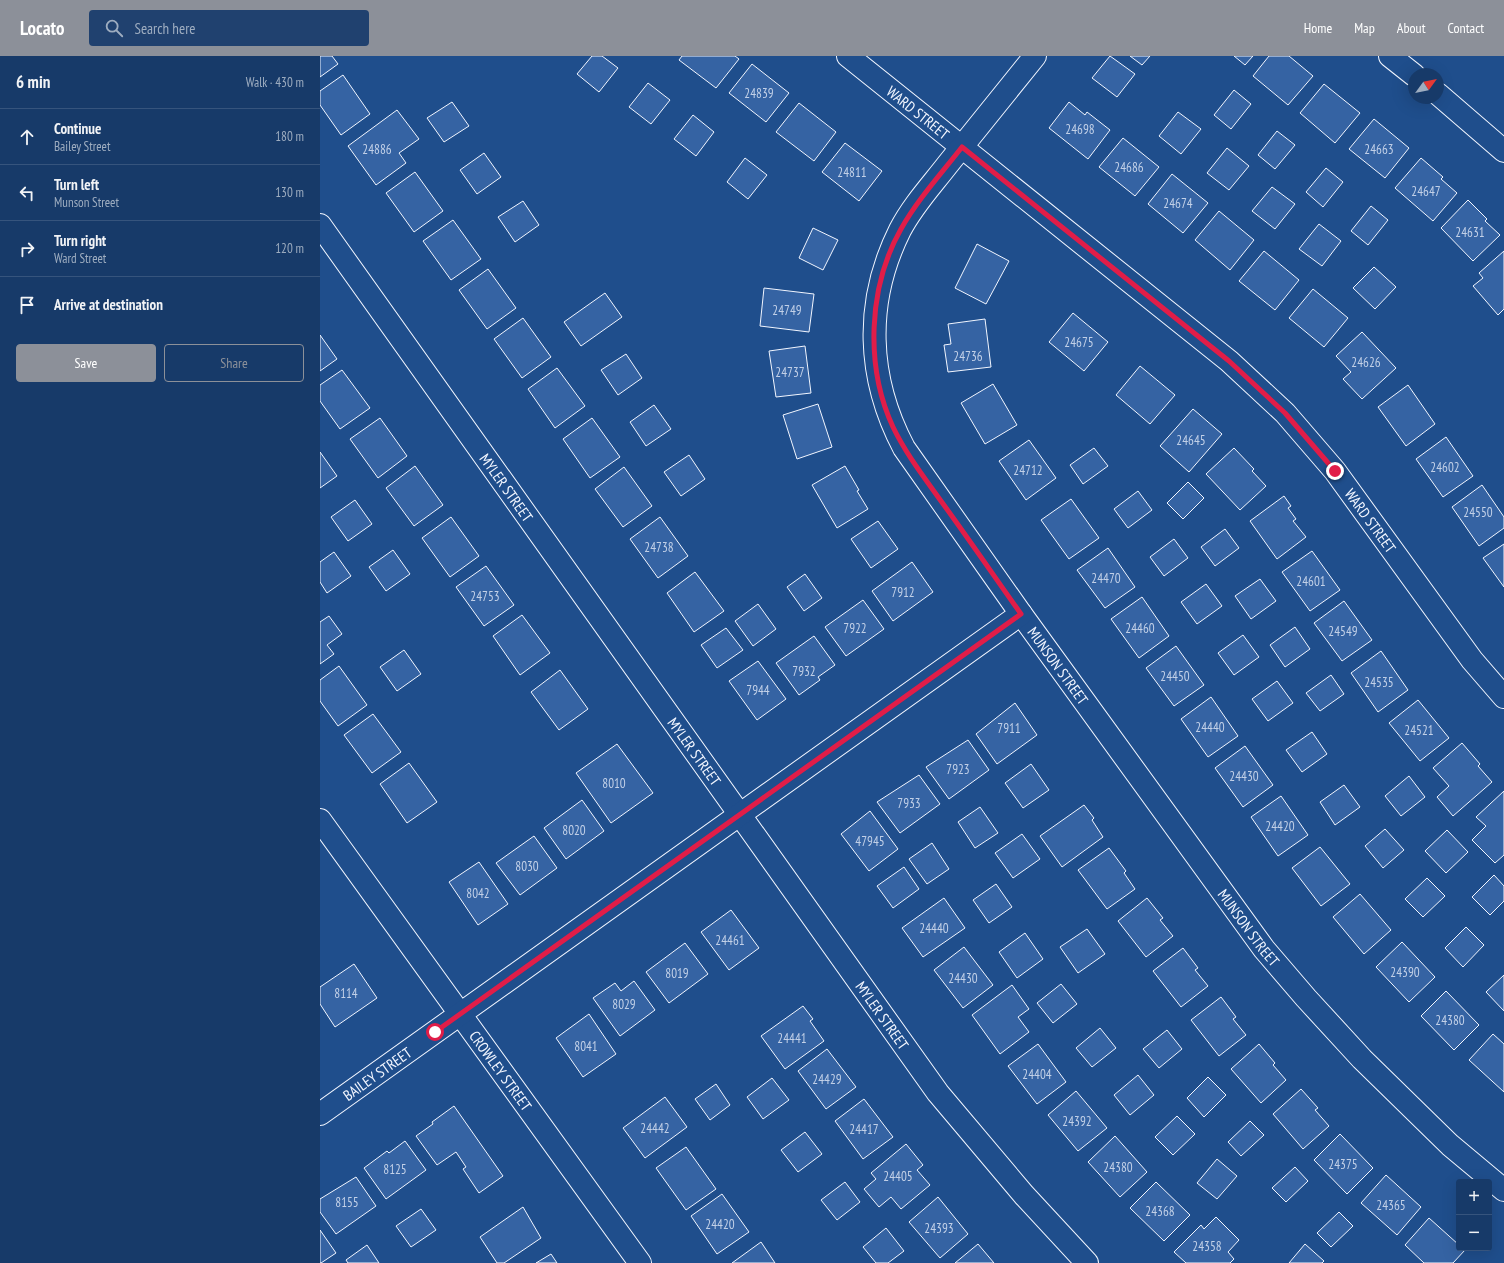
<!DOCTYPE html>
<html lang="en">
<head>
<meta charset="utf-8">
<style>
  body { margin:0; font-family:"PT Sans Narrow",sans-serif; background:#20416f; color:#f1f3f6 }
  .controls { position:absolute; right:12px; bottom:12px; display:grid; overflow:hidden; border-radius:4px; box-shadow:0 4px 16px #0002 }
  .controls button { width:36px; height:36px; display:grid; place-items:center; padding:0; border:0; border-bottom:1px solid #36547d; background:#173a69; color:#f1f3f6; font:20px sans-serif }
  .compass { position:absolute; left:1088px; top:12px; width:36px; height:36px; border-radius:50%; background:#173a69; box-shadow:0 4px 16px #0002; rotate:57deg }
  .stop { position:absolute; width:12px; height:12px; margin:-9px; border:3px solid #e11d48; border-radius:50%; background:#fff }
  .stop.end { background:#e11d48; border-color:#fff; box-shadow:0 1px 4px #0008 }
  .list { margin:0; padding:0; list-style:none }
  h2 { display:flex; justify-content:space-between; align-items:center; height:52px; margin:0; padding:0 16px; font-size:17px }
  h2 small { font-size:13px; font-weight:400; color:#9eadc0 }
  .list li { display:grid; grid-template-columns:26px 1fr auto; gap:12px; align-items:center; box-sizing:border-box; height:56px; padding:0 16px; border-top:1px solid #36547d }
  .list b { display:block; font-size:15px; white-space:nowrap }
  .list p { margin:0; font-size:13px; white-space:nowrap; color:#9eadc0 }
  .list em { font-size:13px; font-style:normal; color:#9eadc0 }
  .actions { display:flex; gap:8px; padding:12px 16px }
  .actions a { flex:1; padding:9px 0; border:1px solid #8c9099; border-radius:4px; text-align:center; font-size:14px; color:#8c9099 }
  .actions .main { background:#8c9099; color:#fff }
  .icon { flex:none; width:22px; height:22px; fill:none; stroke:currentColor; stroke-width:2; stroke-linecap:round; stroke-linejoin:round }
  .map { position:relative; flex:none; width:1184px; height:1207px; overflow:hidden }
  header { display:flex; align-items:center; gap:24px; box-sizing:border-box; height:56px; padding:0 20px; background:#8c9099; color:#fff }
  header strong { font-size:19px }
  nav { display:flex; gap:22px; margin-inline-start:auto; font-size:14px }
  .search { width:280px; height:36px; background:#20416f; display:flex; align-items:center; gap:10px; box-sizing:border-box; padding:0 14px; border-radius:4px; color:#9eadc0; font-size:15px }
  main { display:flex }
  aside { flex:1; background:#173a69 }
  .map>svg:first-child { display:block }
  .building { fill:#3563a3; stroke:#f2f6ff }
  .lines { fill:none; stroke-linecap:round; stroke-linejoin:round }
  .street-casing { stroke:#f2f6ff; stroke-width:24 }
  .street { stroke:#1f4e8c; stroke-width:22 }
  .route { stroke:#e11d48; stroke-width:5 }
  .labels { text-anchor:middle; dominant-baseline:central; stroke-width:3; stroke-linejoin:round; paint-order:stroke }
  .number-label { font-size:13px; fill:#c3d1e8 }
  .street-label { font-size:15px; fill:#f2f6ff; stroke:#1f4e8c }
</style>
</head>
<body>
<header>
<strong>Locato</strong>
<div class="search"><svg class="icon" aria-label="search" viewBox="0 0 24 24"><circle cx="10" cy="10" r="6"/><path d="M15 15l6 6"/></svg>Search here</div>
<nav><a>Home</a><a>Map</a><a>About</a><a>Contact</a></nav>
</header>
<main>
<aside>
<h2>6 min<small>Walk · 430 m</small></h2>
<ul class="list">
<li><svg class="icon" aria-label="ahead" viewBox="0 0 24 24"><path d="M12 20V5M6 11l6-6 6 6"/></svg><div><b>Continue</b><p>Bailey Street</p></div><em>180 m</em></li>
<li><svg class="icon" aria-label="left" viewBox="0 0 24 24"><path d="M17 20v-9H6M10 6l-5 5 5 5"/></svg><div><b>Turn left</b><p>Munson Street</p></div><em>130 m</em></li>
<li><svg class="icon" aria-label="right" viewBox="0 0 24 24"><path d="M7 20v-9h11M14 6l5 5-5 5"/></svg><div><b>Turn right</b><p>Ward Street</p></div><em>120 m</em></li>
<li><svg class="icon" aria-label="arrive" viewBox="0 0 24 24"><path d="M6 21V4h12l-3 4 3 4H6"/></svg><div><b>Arrive at destination</b></div></li>
</ul>
<div class="actions"><a class="main">Save</a><a>Share</a></div>
</aside>
<div class="map">
<svg width="1184" height="1207" viewBox="0 0 1184 1207">
  <rect width="100%" height="100%" fill="#1f4e8c"/>
  <path class="building" d="M0,0H12L18,8L0,21Z
    M272,0H282L298,12L279,36L257,18Z
    M362,0H415L419,3L396,32L359,4Z
    M790,0L815,18L797,41L772,22Z
    M810,0H830L822,9Z
    M914,0H933L925,9Z
    M949,0H969L993,20L968,49L933,20Z
    M432,8L469,37L446,66L409,37Z
    M23,19L50,58L21,79L0,49V35Z
    M328,27L350,44L331,68L309,51Z
    M1004,28L1040,57L1015,87L980,57Z
    M914,34L931,48L911,73L894,59Z
    M132,46L149,70L124,86L107,62Z
    M749,46L765,59L767,56L790,74L768,103L729,72Z
    M479,47L516,76L494,105L456,76Z
    M77,54L99,83L79,97L86,107L56,129L28,90Z
    M858,56L881,73L861,98L839,80Z
    M373,59L394,76L376,100L354,83Z
    M1054,63L1089,92L1065,122L1029,93Z
    M957,75L975,89L955,113L938,99Z
    M803,82L839,111L815,140L779,111Z
    M525,87L562,115L539,145L502,116Z
    M907,92L929,110L909,134L887,117Z
    M164,97L181,121L157,138L140,114Z
    M425,102L447,119L428,143L407,126Z
    M1101,102L1123,121L1121,123L1137,137L1113,165L1075,132Z
    M1006,112L1023,126L1003,151L986,136Z
    M95,116L123,155L94,176L66,137Z
    M852,118L888,147L863,177L828,148Z
    M952,131L975,148L955,173L932,155Z
    M1148,144L1167,163L1165,165L1180,179L1153,205L1121,172Z
    M203,145L219,169L195,186L178,161Z
    M1051,150L1068,164L1048,189L1031,175Z
    M899,155L934,184L910,214L875,184Z
    M133,164L161,203L131,224L103,185Z
    M999,168L1021,185L1002,210L979,193Z
    M493,172L518,184L503,214L479,202Z
    M657,188L689,205L666,248L635,232Z
    M944,195L979,224L955,254L919,225Z
    M1184,195V253L1178,259L1153,230L1163,222L1159,217Z
    M1054,211L1076,231L1055,253L1033,232Z
    M168,213L196,252L167,273L139,234Z
    M444,232L494,238L489,276L440,270Z
    M993,233L1028,262L1004,291L969,262Z
    M285,237L302,261L261,290L244,266Z
    M753,257L788,286L764,315L729,286Z
    M203,262L231,301L202,322L174,283Z
    M665,263L671,311L628,316L624,289L631,288L628,268Z
    M1042,276L1076,312L1042,343L1023,323L1031,316L1016,300Z
    M0,279L17,303L0,315Z
    M485,290L491,337L456,341L449,295Z
    M306,298L322,322L298,339L281,314Z
    M820,310L855,339L830,368L796,339Z
    M237,312L265,350L235,372L208,333Z
    M22,314L50,352L20,373L0,345V329Z
    M673,328L697,369L665,388L641,347Z
    M1088,329L1115,368L1086,390L1058,351Z
    M498,348L512,391L477,403L463,359Z
    M334,349L351,373L326,390L310,366Z
    M873,353L902,378L869,416L840,390Z
    M60,362L87,400L58,422L30,383Z
    M272,362L300,401L270,422L243,383Z
    M1126,381L1153,420L1123,441L1096,403Z
    M709,384L736,422L706,444L679,405Z
    M774,392L788,410L763,428L750,409Z
    M914,392L934,413L932,415L946,430L920,454L886,418Z
    M0,396L17,420L0,432Z
    M369,399L385,423L361,440L344,416Z
    M95,410L123,449L94,470L66,432Z
    M525,410L539,434L537,435L548,453L517,472L492,429Z
    M304,411L332,450L303,471L275,433Z
    M868,426L884,442L863,463L847,447Z
    M1162,429L1184,461V472L1159,490L1132,451Z
    M818,435L832,454L808,472L794,453Z
    M964,440L971,450L968,452L976,463L973,465L986,481L957,503L930,465Z
    M751,443L779,482L749,503L721,464Z
    M35,444L52,468L28,485L11,461Z
    M131,461L159,500L130,521L102,482Z
    M340,461L368,500L338,522L310,483Z
    M558,465L578,493L551,512L531,483Z
    M905,473L919,492L895,510L881,491Z
    M854,483L868,502L844,520L830,501Z
    M1184,488V531L1163,502Z
    M788,492L815,531L785,552L757,514Z
    M73,494L90,518L66,535L49,511Z
    M992,495L1020,534L990,555L962,516Z
    M14,496L31,520L7,537L0,526V506Z
    M592,506L613,536L573,565L552,535Z
    M166,510L194,549L164,570L136,531Z
    M375,516L404,555L374,576L347,537Z
    M485,518L502,542L484,555L467,531Z
    M940,523L956,545L931,563L915,540Z
    M886,528L902,550L877,568L861,546Z
    M822,541L849,580L819,602L791,563Z
    M543,544L564,573L526,600L505,571Z
    M1024,545L1052,584L1022,605L994,567Z
    M438,548L456,573L433,590L415,565Z
    M202,559L230,597L200,619L173,580Z
    M9,560L22,578L7,589L14,598L0,608V566Z
    M975,571L990,593L965,611L950,589Z
    M406,572L423,594L397,612L381,589Z
    M923,579L939,601L914,619L898,597Z
    M494,580L515,609L498,621L500,624L479,639L456,607Z
    M856,590L884,629L854,650L826,612Z
    M84,594L101,618L77,635L60,611Z
    M1061,595L1088,634L1058,656L1031,617Z
    M438,605L466,643L437,664L409,625Z
    M19,610L47,649L18,670L0,645V624Z
    M240,614L268,653L239,674L211,636Z
    M1011,619L1024,638L1000,655L986,637Z
    M957,625L973,647L948,665L932,643Z
    M891,641L918,680L888,701L861,663Z
    M1098,644L1129,682L1100,705L1069,667Z
    M695,647L717,679L677,708L656,678Z
    M53,658L81,696L52,717L24,679Z
    M992,676L1007,698L982,716L966,694Z
    M648,684L669,714L629,743L606,711Z
    M1142,687L1160,708L1158,710L1172,726L1133,760L1117,741L1129,730L1113,712Z
    M297,688L333,737L291,767L256,717Z
    M925,690L953,729L923,751L895,712Z
    M89,707L117,746L87,767L60,728Z
    M711,708L729,734L703,752L685,727Z
    M599,719L620,748L580,777L557,746Z
    M1089,720L1105,741L1081,760L1065,740Z
    M1024,729L1040,751L1015,769L1000,746Z
    M1184,735V799L1175,807L1152,784L1166,770L1156,761Z
    M961,740L988,779L958,800L931,761Z
    M262,744L284,775L246,803L224,772Z
    M764,749L774,762L772,764L783,781L742,811L720,780Z
    M660,751L678,777L655,792L638,766Z
    M550,755L578,793L549,815L521,778Z
    M1065,773L1084,794L1063,812L1045,790Z
    M1127,774L1148,796L1126,817L1105,795Z
    M702,778L720,803L693,822L675,797Z
    M214,780L237,812L200,839L176,807Z
    M612,787L629,813L607,828L589,803Z
    M1000,791L1030,828L1001,850L972,812Z
    M789,792L806,815L804,817L815,833L787,853L758,814Z
    M159,806L188,848L158,869L129,826Z
    M584,811L599,833L573,852L557,830Z
    M1174,819L1184,830V845L1170,859L1152,841Z
    M1107,822L1125,840L1103,861L1085,843Z
    M676,828L692,851L669,867L653,844Z
    M1040,838L1071,874L1044,898L1013,861Z
    M624,842L645,872L603,901L582,872Z
    M827,842L843,862L840,864L853,880L826,901L798,865Z
    M411,854L439,892L409,914L381,876Z
    M1146,871L1164,889L1143,911L1125,892Z
    M767,873L785,898L758,917L740,891Z
    M705,877L723,903L697,922L679,896Z
    M1082,886L1115,921L1089,946L1056,911Z
    M365,887L388,918L349,947L326,916Z
    M644,891L673,929L643,952L614,914Z
    M863,892L878,912L875,914L888,930L861,951L833,915Z
    M34,908L57,942L15,971L0,948V931Z
    M1184,919V955L1166,936Z
    M314,925L335,954L300,980L273,942L295,927L301,935Z
    M741,928L757,948L733,967L717,947Z
    M692,929L709,953L698,961L709,976L680,998L652,959Z
    M1126,935L1159,969L1134,994L1101,960Z
    M901,941L916,961L913,963L926,979L899,1000L871,964Z
    M483,950L493,963L490,965L504,985L465,1013L441,980Z
    M269,958L296,998L263,1021L236,982Z
    M780,972L796,992L772,1011L756,992Z
    M847,974L862,993L839,1012L823,993Z
    M1173,978L1184,988V1036L1149,1004Z
    M718,988L746,1026L717,1048L688,1010Z
    M939,988L955,1007L953,1009L966,1024L941,1047L911,1013Z
    M507,993L536,1031L506,1053L478,1015Z
    M818,1019L834,1039L810,1059L794,1039Z
    M888,1021L906,1039L884,1061L867,1042Z
    M452,1022L469,1044L443,1063L427,1041Z
    M396,1028L410,1049L390,1064L375,1043Z
    M981,1033L998,1052L995,1054L1009,1070L983,1093L953,1058Z
    M756,1035L787,1072L758,1095L728,1059Z
    M345,1041L367,1071L325,1102L303,1072Z
    M544,1043L573,1081L543,1103L515,1065Z
    M134,1050L183,1120L159,1137L143,1113L146,1111L136,1096L117,1109L96,1080L113,1068L112,1066Z
    M857,1060L875,1078L853,1099L835,1081Z
    M930,1065L944,1079L921,1100L908,1086Z
    M485,1076L502,1098L478,1116L461,1094Z
    M1020,1078L1053,1112L1027,1138L994,1104Z
    M795,1080L827,1116L800,1141L768,1106Z
    M85,1085L106,1114L66,1143L44,1112L67,1095L69,1097Z
    M586,1088L603,1109L597,1114L610,1129L581,1153L571,1141L559,1151L544,1133L556,1123L551,1117Z
    M366,1091L396,1133L366,1154L336,1112Z
    M897,1103L917,1120L897,1143L877,1127Z
    M975,1111L988,1125L966,1146L952,1132Z
    M1066,1119L1101,1151L1077,1179L1041,1147Z
    M36,1121L56,1150L16,1178L0,1156V1143Z
    M525,1126L540,1146L517,1164L501,1144Z
    M836,1126L870,1159L844,1185L810,1152Z
    M402,1138L429,1176L397,1198L371,1160Z
    M618,1141L648,1178L620,1202L589,1166Z
    M203,1151L221,1182L184,1207H177L160,1181Z
    M101,1153L116,1174L91,1191L76,1170Z
    M1019,1156L1033,1170L1011,1191L997,1177Z
    M896,1161L919,1184L908,1196L914,1203L910,1207H866L854,1196L881,1169L884,1173Z
    M1109,1162L1139,1189V1192L1145,1194L1133,1207H1104L1085,1189Z
    M566,1172L584,1195L568,1207H556L543,1191Z
    M0,1174L16,1197L1,1207H0Z
    M441,1186L455,1207H412Z
    M658,1188L674,1207H635Z
    M985,1188L1004,1205L1002,1207H969Z
    M47,1189L59,1207H28L26,1204Z
    M231,1198L237,1207H216Z"/>
  <g class="lines">
    <g class="street-casing">
      <g id="street">
        <path id="s1" d="M528,0L909,305L965,357L1015,415L1152,604L1184,641"/>
        <path id="s2" d="M715,0C686,36 657,72 628,108C611,130 593,149 580,174C544,246 547,322 584,392L701,558L944,893L986,942L1042,1003L1130,1089L1184,1134"/>
        <path d="M1070,0L1094,19"/>
        <path d="M1118,38L1184,95"/>
        <path id="s3" d="M0,169L618,1037L704,1139L767,1207"/>
        <path id="s4" d="M0,764L320,1207"/>
        <path id="s5" d="M0,1058L701,558"/>
      </g>
    </g>
    <use href="#street" class="street"/>
  </g>
  <g class="lines">
    <path class="route" d="M115,976L701,558C674,520 648,482 621,445C604,421 586,398 573,371C545,311 548,231 581,173C598,143 621,118 642,91L909,305L965,357L1015,415"/>
  </g>
  <g class="labels">
    <g class="number-label">
      <text x="439" y="37">24839</text>
      <text x="760" y="73">24698</text>
      <text x="57" y="93">24886</text>
      <text x="1059" y="93">24663</text>
      <text x="809" y="111">24686</text>
      <text x="532" y="116">24811</text>
      <text x="1106" y="135">24647</text>
      <text x="858" y="147">24674</text>
      <text x="1150" y="176">24631</text>
      <text x="467" y="254">24749</text>
      <text x="759" y="286">24675</text>
      <text x="648" y="300">24736</text>
      <text x="1046" y="306">24626</text>
      <text x="470" y="316">24737</text>
      <text x="871" y="384">24645</text>
      <text x="1125" y="411">24602</text>
      <text x="708" y="414">24712</text>
      <text x="1158" y="456">24550</text>
      <text x="339" y="491">24738</text>
      <text x="786" y="522">24470</text>
      <text x="991" y="525">24601</text>
      <text x="583" y="536">7912</text>
      <text x="165" y="540">24753</text>
      <text x="535" y="572">7922</text>
      <text x="820" y="572">24460</text>
      <text x="1023" y="575">24549</text>
      <text x="484" y="615">7932</text>
      <text x="855" y="620">24450</text>
      <text x="1059" y="626">24535</text>
      <text x="438" y="634">7944</text>
      <text x="890" y="671">24440</text>
      <text x="689" y="672">7911</text>
      <text x="1099" y="674">24521</text>
      <text x="638" y="713">7923</text>
      <text x="924" y="720">24430</text>
      <text x="294" y="727">8010</text>
      <text x="589" y="747">7933</text>
      <text x="960" y="770">24420</text>
      <text x="254" y="774">8020</text>
      <text x="550" y="785">47945</text>
      <text x="207" y="810">8030</text>
      <text x="158" y="837">8042</text>
      <text x="614" y="872">24440</text>
      <text x="410" y="884">24461</text>
      <text x="1085" y="916">24390</text>
      <text x="357" y="917">8019</text>
      <text x="643" y="922">24430</text>
      <text x="26" y="937">8114</text>
      <text x="304" y="948">8029</text>
      <text x="1130" y="964">24380</text>
      <text x="472" y="982">24441</text>
      <text x="266" y="990">8041</text>
      <text x="717" y="1018">24404</text>
      <text x="507" y="1023">24429</text>
      <text x="757" y="1065">24392</text>
      <text x="335" y="1072">24442</text>
      <text x="544" y="1073">24417</text>
      <text x="1023" y="1108">24375</text>
      <text x="798" y="1111">24380</text>
      <text x="75" y="1113">8125</text>
      <text x="578" y="1120">24405</text>
      <text x="27" y="1146">8155</text>
      <text x="1071" y="1149">24365</text>
      <text x="840" y="1155">24368</text>
      <text x="400" y="1168">24420</text>
      <text x="619" y="1172">24393</text>
      <text x="887" y="1190">24358</text>
    </g>
    <g class="street-label">
      <text stroke="none"><textPath href="#s1" startOffset="90">WARD STREET</textPath></text>
      <text stroke="none"><textPath href="#s3" startOffset="322">MYLER STREET</textPath></text>
      <text stroke="none"><textPath href="#s1" startOffset="702">WARD STREET</textPath></text>
      <text stroke="none"><textPath href="#s2" startOffset="714">MUNSON STREET</textPath></text>
      <text stroke="none"><textPath href="#s3" startOffset="646">MYLER STREET</textPath></text>
      <text stroke="none"><textPath href="#s2" startOffset="1038">MUNSON STREET</textPath></text>
      <text stroke="none"><textPath href="#s3" startOffset="970">MYLER STREET</textPath></text>
      <text stroke="none"><textPath href="#s4" startOffset="309">CROWLEY STREET</textPath></text>
      <text stroke="none"><textPath href="#s5" startOffset="70">BAILEY STREET</textPath></text>
    </g>
  </g>
</svg>
<div class="controls">
<button>+</button>
<button>−</button>
</div>
<svg class="compass" viewBox="-18 -18 36 36"><path d="M0-13l5 13h-10z" fill="#e53935"/><path d="M0 13l5-13h-10z" fill="#9eadc0"/></svg>
<div class="stop" style="left:115px;top:976px"></div>
<div class="stop end" style="left:1015px;top:415px"></div>
</div>
</main>
</body>
</html>
